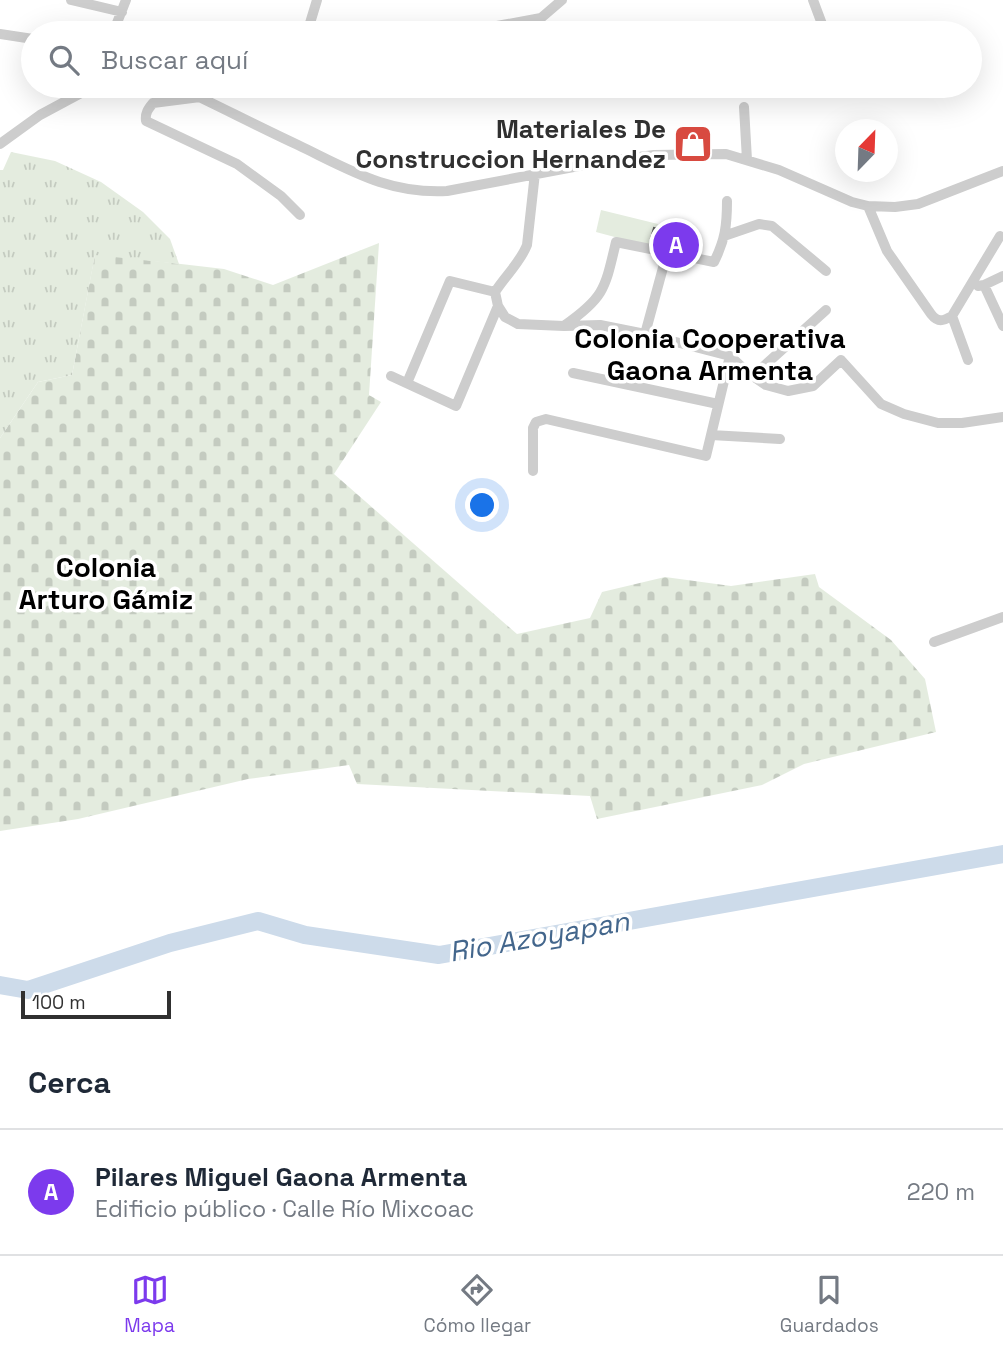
<!DOCTYPE html>
<html lang="es">
<head>
<meta charset="utf-8">
<style>
  body { margin:0; font-family:"Space Grotesk",sans-serif; background:#f6f6f7; color:#1f2937 }
  .compass { position:absolute; left:835px; top:119px; width:63px; height:63px; border-radius:50%; background:#fff; box-shadow:0 7px 28px #0002; rotate:23deg }
  .scale { position:absolute; left:21px; bottom:18px; width:150px; box-sizing:border-box; padding-left:7px; border:4px solid #303030; border-top:0; font-size:19px; line-height:24px; white-space:nowrap; color:#303030; -webkit-text-stroke:5px #fff; paint-order:stroke }
  .you { position:absolute; left:483px; top:506px; width:24px; height:24px; margin:-18px; border:5px solid #fff; border-radius:50%; background:#1a73e8; box-shadow:0 0 0 10px #1a73e833 }
  .badge { display:grid; place-items:center; width:46px; height:46px; border-radius:50%; background:#7c3aed; color:#fff; font-size:23px; font-weight:700 }
  .pin { position:absolute; translate:-50% -50%; border:4px solid #fff; box-shadow:0 2px 7px #0006 }
  .list { margin:0; padding:0; list-style:none }
  h2 { display:flex; justify-content:space-between; align-items:center; height:91px; margin:0; padding:0 28px; font-size:30px }
  h2 small { font-size:23px; font-weight:400; color:#747a83 }
  .list li { display:grid; grid-template-columns:46px 1fr auto; gap:21px; align-items:center; box-sizing:border-box; height:126px; padding:0 28px; border-top:2px solid #e0e1e3 }
  .list b { display:block; font-size:26px; white-space:nowrap }
  .list p { margin:0; font-size:23px; white-space:nowrap; color:#747a83 }
  .list em { font-size:23px; font-style:normal; color:#747a83 }
  .icon { flex:none; width:38px; height:38px; fill:none; stroke:currentColor; stroke-width:2; stroke-linecap:round; stroke-linejoin:round }
  .map { position:relative; flex:none; width:1003px; height:1037px; overflow:hidden }
  .search { position:absolute; background:#fff; box-shadow:0 7px 28px #0002; left:21px; right:21px; top:21px; height:77px; display:flex; align-items:center; gap:18px; box-sizing:border-box; padding:0 24px; border-radius:38px; color:#747a83; font-size:26px }
  .sheet { height:217px; background:#fff }
  nav { display:flex; justify-content:space-around; align-items:center; box-sizing:border-box; height:98px; border-top:2px solid #e0e1e3; background:#fff; font-size:19px; color:#747a83 }
  nav a { display:grid; justify-items:center; gap:4px }
  nav .on { color:#7c3aed }
  .map>svg:first-child { display:block }
  .cemetery { fill:url(#cemetery-stones) }
  .park { fill:url(#park-tufts) }
  .garden { fill:#e4ecdf }
  .lines { fill:none; stroke-linecap:round; stroke-linejoin:round }
  .river { stroke:#cddbea; stroke-width:18 }
  .minor { stroke:#cdcdcd; stroke-width:10 }
  .wall { fill:#8b8b8b }
  .shaded-wall { fill:#5d5d5d }
  .building { fill:#171717; stroke:#5d5d5d; stroke-width:2 }
  .labels { text-anchor:middle; dominant-baseline:central; stroke-width:7; stroke-linejoin:round; paint-order:stroke }
  .poi-label { font-size:26px; font-weight:bold; fill:#303030; stroke:#fff; text-anchor:end }
  .neighbourhood-label { font-size:28px; font-weight:bold; fill:#000; stroke:#fff }
  .water-label { font-size:28px; font-style:italic; fill:#43668c; stroke:#fff }
</style>
</head>
<body>
<div class="map">
<svg width="1003" height="1037" viewBox="0 0 1003 1037">
  <defs>
    <pattern id="cemetery-stones" width="16" height="16" patternUnits="userSpaceOnUse" patternTransform="scale(1.75)"><rect width="16" height="16" fill="#e4ecdf"/><path d="M2 7V4a2 2 0 0 1 4 0v3zM10 15v-3a2 2 0 0 1 4 0v3z" fill="#c4cbc0"/></pattern>
    <pattern id="park-tufts" width="24" height="20" patternUnits="userSpaceOnUse" patternTransform="scale(1.75)"><rect width="24" height="20" fill="#e4ecdf"/><path d="M3 7l-1-3M5 7V3M7 7l1-3M15 17l-1-3M17 17v-4M19 17l1-3" fill="none" stroke="#c4cbc0"/></pattern>
  </defs>
  <rect width="100%" height="100%" fill="#fff"/>
  <path class="cemetery" d="M379,243L369,395L381,402L334,474L517,634L590,618L602,592L665,577L731,586L815,574L819,587L891,640L925,679L936,732L804,764L762,785L597,819L590,796L357,784L349,765L248,779L78,819L0,831V438L38,382L72,375L95,254L224,269L273,285Z"/>
  <path class="park" d="M11,152L55,161L101,182L143,212L170,239L179,264L95,255L72,375L38,382L0,438V170H3Z"/>
  <path class="garden" d="M601,210L658,224L652,247L596,232Z"/>
  <g class="lines">
    <path class="river" d="M0,985L28,990L170,943L258,921L305,935L439,955L1003,854"/>
    <path class="minor" d="M71,0L122,12
      M813,0L822,24
      M113,33L126,0
      M307,33L317,0
      M458,33L541,18L562,0
      M0,34L33,39
      M176,86C217,105 257,126 298,145C350,170 388,194 447,191L600,162L654,155L726,154L779,170L852,202L868,206L895,207L918,204L1003,171
      M200,97L153,103C148,109 145,113 146,121L237,164L281,196L300,215
      M744,107L747,160
      M0,144L40,115L94,86
      M868,206L887,251L931,314C938,323 943,321 952,316L1000,236
      M724,236L759,224L772,226L826,271
      M984,285L1003,326
      M978,286L984,285L1003,276
      M495,292L498,306L505,317L518,324L564,326L600,325L645,334L730,356L747,372L766,385L788,391L813,386L841,360L881,404L904,414L938,423H962L1003,417
      M495,292C505,276 520,263 527,245L535,173
      M952,316L968,360
      M565,325C605,297 605,288 616,242L714,262C725,240 727,226 727,201
      M645,334L667,253
      M573,373L718,404
      M391,376L456,406L498,306
      M753,376L826,310
      M407,383L450,281L495,292
      M711,435L780,439
      M533,471V428L536,422L546,419L706,456L730,356
      M934,642L1003,617"/>
  </g>
  <path class="wall" d="M678,234L682,239L693,247L690,256L679,253L676,249L655,244L651,238Z"/>
  <path class="shaded-wall" d="M689,241L693,247L690,256L686,250Z"/>
  <path class="building" d="M654,228L678,234V238L689,241L686,250L675,247L676,245L651,238Z"/>
  <defs>
    <g id="shop-square" transform="scale(2.0125)"><rect x="-9" y="-9" width="18" height="18" rx="4" fill="#d84a40" stroke="#fff"/><path d="M-5-2.5h2.3a2.7 3.5 0 0 1 5.4 0H5L5.5 6h-11ZM-1.5-2.5h3a1.5 2.3 0 0 0-3 0Z" fill="#fff"/></g>
  </defs>
  <g fill-rule="evenodd">
    <use href="#shop-square" x="693" y="144"/>
  </g>
  <g class="labels">
    <g class="poi-label">
      <text x="666" y="129">Materiales De<tspan x="666" dy="30">Construccion Hernandez</tspan></text>
    </g>
    <g class="neighbourhood-label">
      <text x="710" y="338">Colonia Cooperativa<tspan x="710" dy="32">Gaona Armenta</tspan></text>
      <text x="106" y="567">Colonia<tspan x="106" dy="32">Arturo Gámiz</tspan></text>
    </g>
    <g class="water-label">
      <text transform="translate(539 936) rotate(-10)">Rio Azoyapan</text>
    </g>
  </g>
</svg>
<svg class="compass" viewBox="-18 -18 36 36"><path d="M0-13l5 13h-10z" fill="#e53935"/><path d="M0 13l5-13h-10z" fill="#747a83"/></svg>
<div class="scale">100 m</div>
<div class="you"></div>
<div class="pin badge" style="left:676px;top:245px">A</div>
<div class="search"><svg class="icon" aria-label="search" viewBox="0 0 24 24"><circle cx="10" cy="10" r="6"/><path d="M15 15l6 6"/></svg>Buscar aquí</div>
</div>
<section class="sheet">
<h2>Cerca<small></small></h2>
<ul class="list">
<li><span class="badge">A</span><div><b>Pilares Miguel Gaona Armenta</b><p>Edificio público · Calle Río Mixcoac</p></div><em>220 m</em></li>
</ul>
</section>
<nav>
<a class="on"><svg class="icon" aria-label="map" viewBox="0 0 24 24"><path d="M3 6l6-2 6 2 6-2v14l-6 2-6-2-6 2zM9 4v14M15 6v14"/></svg>Mapa</a>
<a><svg class="icon" aria-label="directions" viewBox="0 0 24 24"><path d="M12 3l9 9-9 9-9-9zM9 14v-3h6M13 9l2 2-2 2"/></svg>Cómo llegar</a>
<a><svg class="icon" aria-label="saved" viewBox="0 0 24 24"><path d="M7 4h10v16l-5-4-5 4z"/></svg>Guardados</a>
</nav>
</body>
</html>
